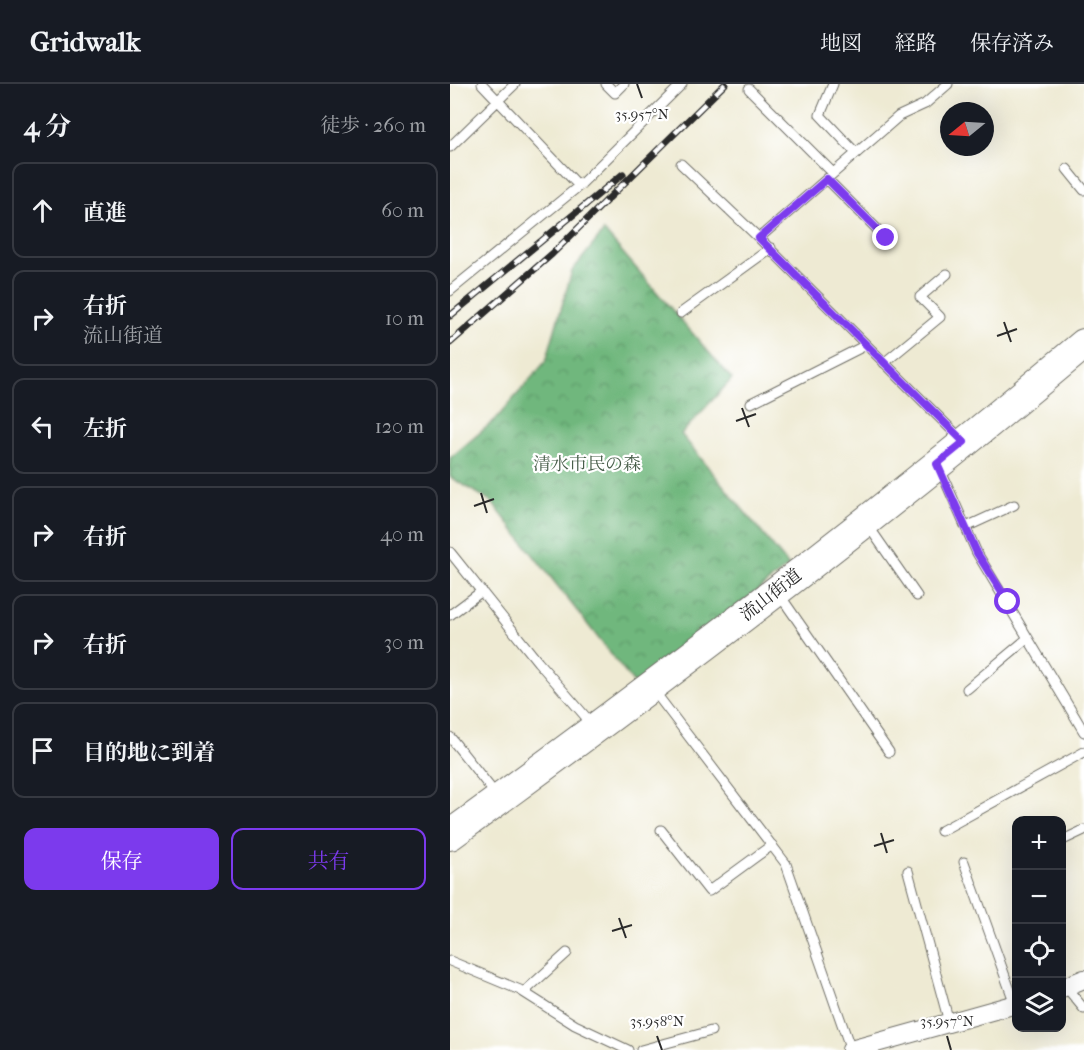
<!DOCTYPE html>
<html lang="ja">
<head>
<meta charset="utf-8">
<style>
  body { margin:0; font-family:"IM FELL French Canon","Noto Serif JP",serif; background:#242831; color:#f1f3f6 }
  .controls { position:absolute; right:18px; bottom:18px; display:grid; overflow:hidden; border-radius:12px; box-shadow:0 6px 24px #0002 }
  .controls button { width:54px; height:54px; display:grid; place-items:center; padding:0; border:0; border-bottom:2px solid #363941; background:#171b24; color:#f1f3f6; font:30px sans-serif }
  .compass { position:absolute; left:490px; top:18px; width:54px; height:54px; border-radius:50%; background:#171b24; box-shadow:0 6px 24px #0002; rotate:252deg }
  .stop { position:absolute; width:18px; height:18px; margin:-14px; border:4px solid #7c3aed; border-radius:50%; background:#fff }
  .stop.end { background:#7c3aed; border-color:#fff; box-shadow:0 2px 6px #0008 }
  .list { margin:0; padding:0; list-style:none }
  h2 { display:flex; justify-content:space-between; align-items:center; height:78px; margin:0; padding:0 24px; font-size:26px }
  h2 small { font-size:20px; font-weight:400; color:#9ea1a6 }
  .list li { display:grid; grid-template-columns:39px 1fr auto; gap:18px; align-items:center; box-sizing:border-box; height:96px; margin:0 12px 12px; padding:0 12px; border:2px solid #363941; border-radius:12px }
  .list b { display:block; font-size:22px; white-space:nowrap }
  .list p { margin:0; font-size:20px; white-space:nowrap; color:#9ea1a6 }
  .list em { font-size:20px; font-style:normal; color:#9ea1a6 }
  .actions { display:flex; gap:12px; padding:18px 24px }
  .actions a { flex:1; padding:14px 0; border:2px solid #7c3aed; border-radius:12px; text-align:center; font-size:21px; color:#7c3aed }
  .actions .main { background:#7c3aed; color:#fff }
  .icon { flex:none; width:33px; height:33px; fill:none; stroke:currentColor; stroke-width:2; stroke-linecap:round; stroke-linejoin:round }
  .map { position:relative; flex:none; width:634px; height:966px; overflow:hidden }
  header { display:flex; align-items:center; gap:36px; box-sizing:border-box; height:84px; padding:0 30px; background:#171b24; border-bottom:2px solid #363941 }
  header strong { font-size:28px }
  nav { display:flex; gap:33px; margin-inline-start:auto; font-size:21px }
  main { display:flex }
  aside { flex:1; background:#171b24 }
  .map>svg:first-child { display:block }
  .forest { fill:url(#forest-crowns); stroke:#4e7154; stroke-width:1.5 }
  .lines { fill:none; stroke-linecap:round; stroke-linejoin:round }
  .lane-casing { stroke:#6f6e66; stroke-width:11 }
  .street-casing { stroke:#6f6e66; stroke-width:20 }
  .primary-casing { stroke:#6f6e66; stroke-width:32 }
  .lane { stroke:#fff; stroke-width:9 }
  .street { stroke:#fff; stroke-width:18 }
  .primary { stroke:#fff; stroke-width:30 }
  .rail-casing { stroke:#2b2b2b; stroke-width:7 }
  .rail { stroke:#fff; stroke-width:4.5; stroke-dasharray:14; stroke-linecap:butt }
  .route { stroke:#7c3aed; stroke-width:8 }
  .ticks { fill:none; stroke:#2b2b2b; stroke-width:2 }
  .labels { text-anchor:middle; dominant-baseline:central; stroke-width:4.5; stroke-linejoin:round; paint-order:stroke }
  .park-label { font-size:18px; fill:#485e4a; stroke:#fff }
  .street-label { font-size:18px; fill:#2b2b2b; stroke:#fff }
  .ticks-label { font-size:15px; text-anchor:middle; fill:#2b2b2b; stroke:#fff; stroke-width:4.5; stroke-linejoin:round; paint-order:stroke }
</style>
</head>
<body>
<header>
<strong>Gridwalk</strong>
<nav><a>地図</a><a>経路</a><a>保存済み</a></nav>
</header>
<main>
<aside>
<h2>4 分<small>徒歩 · 260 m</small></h2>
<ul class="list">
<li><svg class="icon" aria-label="ahead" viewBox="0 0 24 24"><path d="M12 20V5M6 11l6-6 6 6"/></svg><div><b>直進</b></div><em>60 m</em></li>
<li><svg class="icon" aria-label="right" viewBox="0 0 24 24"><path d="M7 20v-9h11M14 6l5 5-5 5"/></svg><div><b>右折</b><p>流山街道</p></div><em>10 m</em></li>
<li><svg class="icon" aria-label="left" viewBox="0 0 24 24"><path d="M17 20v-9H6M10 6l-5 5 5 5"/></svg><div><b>左折</b></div><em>120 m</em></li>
<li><svg class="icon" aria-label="right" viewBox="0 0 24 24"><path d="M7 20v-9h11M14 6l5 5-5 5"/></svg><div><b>右折</b></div><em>40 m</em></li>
<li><svg class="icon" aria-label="right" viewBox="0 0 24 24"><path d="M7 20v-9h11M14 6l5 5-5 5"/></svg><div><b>右折</b></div><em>30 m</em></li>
<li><svg class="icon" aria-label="arrive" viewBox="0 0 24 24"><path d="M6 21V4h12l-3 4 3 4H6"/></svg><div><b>目的地に到着</b></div></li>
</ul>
<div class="actions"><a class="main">保存</a><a>共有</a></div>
</aside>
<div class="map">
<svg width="634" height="966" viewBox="0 0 634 966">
  <defs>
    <pattern id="forest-crowns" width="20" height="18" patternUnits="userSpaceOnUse" patternTransform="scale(1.5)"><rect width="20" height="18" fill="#70b77d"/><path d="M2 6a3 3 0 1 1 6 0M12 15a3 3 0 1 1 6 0" fill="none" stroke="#5c9567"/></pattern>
  </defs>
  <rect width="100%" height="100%" fill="#fff"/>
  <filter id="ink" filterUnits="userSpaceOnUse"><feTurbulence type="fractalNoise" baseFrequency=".0167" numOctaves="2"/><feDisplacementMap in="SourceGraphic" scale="12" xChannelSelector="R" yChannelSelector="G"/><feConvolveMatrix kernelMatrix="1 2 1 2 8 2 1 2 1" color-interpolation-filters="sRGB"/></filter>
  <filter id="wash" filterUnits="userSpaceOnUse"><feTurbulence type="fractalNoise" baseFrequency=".008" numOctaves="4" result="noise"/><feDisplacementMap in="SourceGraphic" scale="24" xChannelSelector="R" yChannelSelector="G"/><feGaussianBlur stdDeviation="1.35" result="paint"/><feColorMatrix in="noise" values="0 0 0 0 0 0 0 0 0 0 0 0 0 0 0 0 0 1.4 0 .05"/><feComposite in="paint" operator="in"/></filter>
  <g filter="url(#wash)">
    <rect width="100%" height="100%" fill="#eeead3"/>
    <path class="forest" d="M154,147L282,295L231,350L339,482L185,601L41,417L0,393V374L46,335L96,277L122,187Z"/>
  </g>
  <g filter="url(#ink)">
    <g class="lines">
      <g class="lane-casing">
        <path id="lane" d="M32,0L129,102
          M156,0L165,9L174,0
          M383,0L370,31L406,69
          M498,0L475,20L449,32L309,154L513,357
          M299,5L383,89
          M0,63L65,0
          M231,80L309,154
          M617,85L634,106
          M377,95L436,154
          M0,207L129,102L232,0
          M231,229L321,164
          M434,279L490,233L470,213L497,190
          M301,319L416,261
          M490,385L527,469L634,648
          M417,440L467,512
          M516,443L564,421
          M0,468L88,578L142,640
          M329,510L439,668
          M0,531L32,507
          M517,605L578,554
          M204,607L336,780L401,966
          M0,653L47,712
          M211,746L259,807L322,761
          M491,747L634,668
          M615,755L634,746
          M514,778L565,920
          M458,787L499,938
          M0,877L70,906L125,941L178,966
          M616,903L634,925
          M74,908L117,869
          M191,966L261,947"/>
      </g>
      <g class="street-casing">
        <path id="street" d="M612,904L634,895
          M401,966L566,920"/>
      </g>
      <g class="primary-casing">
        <path id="primary" d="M0,751C216,594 430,432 634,260"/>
      </g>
      <use href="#lane" class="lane"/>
      <use href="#street" class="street"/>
      <use href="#primary" class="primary"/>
      <g class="rail-casing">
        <path id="rail" d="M0,232L173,90
          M0,259L102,170L275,0"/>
      </g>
      <use href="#rail" class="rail"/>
    </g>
  </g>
  <g class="lines" filter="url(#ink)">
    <path class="route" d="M436,154L377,95L309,154L514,358L487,380L527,469L558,518"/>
  </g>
  <path class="ticks" d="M187,0L192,14M554,238L561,258M547,252L567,245M292,324L299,343M286,337L306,330M31,409L37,429M24,422L44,415M431,749L437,769M424,762L444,756M169,834L176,854M162,847L182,841M207,952L212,966M497,952L501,966"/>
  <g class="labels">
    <g class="park-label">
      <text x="137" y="380">清水市民の森</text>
    </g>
    <g class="street-label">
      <text transform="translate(321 511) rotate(-38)">流山街道</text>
    </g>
  </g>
  <g class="ticks-label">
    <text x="192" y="35">35.957°N</text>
    <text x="207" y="942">35.958°N</text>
    <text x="497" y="942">35.957°N</text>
  </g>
</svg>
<div class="controls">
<button>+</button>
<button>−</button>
<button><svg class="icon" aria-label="locate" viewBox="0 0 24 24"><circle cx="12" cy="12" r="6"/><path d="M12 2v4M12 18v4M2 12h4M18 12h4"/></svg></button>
<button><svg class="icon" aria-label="layers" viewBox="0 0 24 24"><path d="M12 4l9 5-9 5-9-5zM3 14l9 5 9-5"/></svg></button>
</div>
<svg class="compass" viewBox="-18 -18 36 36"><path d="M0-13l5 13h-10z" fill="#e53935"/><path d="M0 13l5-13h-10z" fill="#9ea1a6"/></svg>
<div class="stop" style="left:558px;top:518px"></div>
<div class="stop end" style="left:436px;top:154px"></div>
</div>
</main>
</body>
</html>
